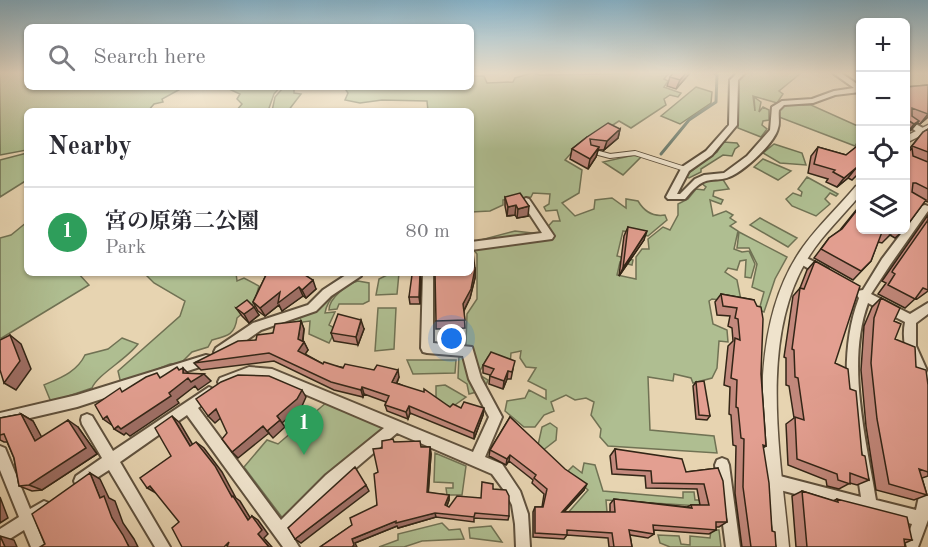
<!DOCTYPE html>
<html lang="en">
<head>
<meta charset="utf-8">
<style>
  body { margin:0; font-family:"Old Standard TT","Noto Serif JP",serif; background:#f7f7f7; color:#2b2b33 }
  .controls { position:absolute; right:18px; top:18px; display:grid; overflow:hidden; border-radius:9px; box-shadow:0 2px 4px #0004 }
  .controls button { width:54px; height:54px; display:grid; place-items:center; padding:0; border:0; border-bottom:2px solid #e1e1e2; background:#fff; color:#2b2b33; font:30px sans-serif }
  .you { position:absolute; left:452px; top:339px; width:21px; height:21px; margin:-15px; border:4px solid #fff; border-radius:50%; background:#1a73e8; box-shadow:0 0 0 9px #1a73e833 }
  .badge { display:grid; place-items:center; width:39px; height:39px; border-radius:50%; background:#ea580c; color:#fff; font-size:20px; font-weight:700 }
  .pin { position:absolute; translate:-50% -50px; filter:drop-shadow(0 2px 3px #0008) }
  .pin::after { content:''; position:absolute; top:32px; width:21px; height:18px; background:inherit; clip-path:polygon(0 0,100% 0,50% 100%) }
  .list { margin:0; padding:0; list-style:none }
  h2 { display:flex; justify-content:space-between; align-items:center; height:78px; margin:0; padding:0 24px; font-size:26px }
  h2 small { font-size:20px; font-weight:400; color:#7c7c81 }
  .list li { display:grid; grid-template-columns:39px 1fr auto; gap:18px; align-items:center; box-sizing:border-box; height:90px; padding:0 24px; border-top:2px solid #e1e1e2 }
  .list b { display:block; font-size:22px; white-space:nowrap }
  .list p { margin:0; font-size:20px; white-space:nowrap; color:#7c7c81 }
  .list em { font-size:20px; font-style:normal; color:#7c7c81 }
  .icon { flex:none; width:33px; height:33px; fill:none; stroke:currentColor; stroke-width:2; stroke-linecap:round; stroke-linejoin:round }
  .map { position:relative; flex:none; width:928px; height:547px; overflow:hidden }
  .search { position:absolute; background:#fff; box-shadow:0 2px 4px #0004; left:24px; top:24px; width:450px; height:66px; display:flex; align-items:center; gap:15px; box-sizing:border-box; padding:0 21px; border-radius:9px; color:#7c7c81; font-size:22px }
  .panel { position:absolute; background:#fff; box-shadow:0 2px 4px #0004; left:24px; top:108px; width:450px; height:168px; border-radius:9px }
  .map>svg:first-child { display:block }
  .green { fill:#afbe91; stroke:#707254; stroke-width:1.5 }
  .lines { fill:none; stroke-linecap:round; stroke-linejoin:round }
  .stream { stroke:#6f7d6e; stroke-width:3 }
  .service-casing { stroke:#5f513d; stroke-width:6 }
  .minor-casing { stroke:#5f513d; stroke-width:4 }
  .tertiary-casing { stroke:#5f513d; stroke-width:3 }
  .service { stroke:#efe3cc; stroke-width:4 }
  .minor { fill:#efe3cc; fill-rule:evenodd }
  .tertiary { fill:#efe3cc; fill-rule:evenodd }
  .wall { fill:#c3897d; stroke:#322516; stroke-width:1.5 }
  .shaded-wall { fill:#9f6f66; stroke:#322516; stroke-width:1.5 }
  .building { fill:#e39f91; stroke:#322516; stroke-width:1.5 }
</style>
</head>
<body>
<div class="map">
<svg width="928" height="547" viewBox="0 0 928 547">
  <rect width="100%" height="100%" fill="#e7d4b1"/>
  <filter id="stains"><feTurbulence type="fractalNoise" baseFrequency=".00333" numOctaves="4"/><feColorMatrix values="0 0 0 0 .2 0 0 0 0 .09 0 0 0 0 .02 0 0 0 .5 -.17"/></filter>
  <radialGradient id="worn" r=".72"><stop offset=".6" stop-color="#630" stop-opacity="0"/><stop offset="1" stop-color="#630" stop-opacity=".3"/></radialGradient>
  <path class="green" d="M0,73H27V87H184L162,99L163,102L154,104L148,111H27V150L0,155Z
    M532,73L540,75L669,73L664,79L668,81L664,87L681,93L678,97L670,95L664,99L666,105L631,128L619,121L573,151L565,160L582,170L579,193L562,203L575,216L594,209L595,200L612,198L626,208V199L638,201C644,211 653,217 665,215L667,220L648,236L623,231L617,256L633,260L632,265L620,262L617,275L636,279V257L642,249H649L648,239L663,227L670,230L678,215V204L688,199L696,189L704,190L706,187L700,182L722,178L729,189L714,191L713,196L723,200L721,204L710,200L713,216L726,211L733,215L730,218L736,222L730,226L738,231L734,249L742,252L749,251L755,264L751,278L745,277L746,260L740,261L737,270L728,268L725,272L737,280L741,300L737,302L712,299L709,301L713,324L727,330L728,342L719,341L717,368L712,378L693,383L691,378L674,374L673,381L648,377L650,430L714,436L717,453L608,446L600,437L601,429L591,415L594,402L586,398L575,400L566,395L551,402L554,411L544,415L535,427H524L505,411L507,401L525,398L529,390L546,399V390L528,381L536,368L526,367L520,358L521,351L511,353L510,365L488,357L478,374L488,380L484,390L469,394L467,384L458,378L459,355L466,344L467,314L477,299V254L473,249V242L515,231L541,234L553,221H560L557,210L546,211L544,207L549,204L550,194L533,193L531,197L503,200V205L490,211L471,212V111H428L427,101L382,100L360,103L345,100L348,93L344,87H471V76H484L487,83L513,82L515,78Z
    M745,73H801L779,91L783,94L777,103L753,96L755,111L754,97L761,102L759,112L763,107L769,110V120L763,121L762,125L767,129L761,137L738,128L737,81Z
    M231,87H294H280L274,94L268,111H236L242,104L237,99L240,94L229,89Z
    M696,87L712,92L711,103L680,124L661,116Z
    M282,89H294V93L301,94L288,111H272L275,97Z
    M786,105H811L860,127V138L855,146L779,117L780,107Z
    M723,142L737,143L739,146L735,149L732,156L723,155L701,169V172L689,178L685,176L717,152Z
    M774,144L802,153L806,165L780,163L763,153Z
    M27,153V180L0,197V160Z
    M634,155L641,157L623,175L603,162Z
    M763,159L791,171L778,180L754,167Z
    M807,177L838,194L836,196L830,193L825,199L830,204L816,216L792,206L786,199L793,193L801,196L802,192L798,189Z
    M760,218L797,238L788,247L750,225Z
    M27,222V273H78L89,285L0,339V238L11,235Z
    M739,232L787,257L775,279L764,312L759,310L764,292L752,287L757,264L749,248H737Z
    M144,273H236L237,281L244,278L259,286L254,303L237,318C235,335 227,336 212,340L208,347L192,352L181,363L170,364L121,384L118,371L180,316L185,301L154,283Z
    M391,273H399L397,294L376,295L379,279Z
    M353,278L354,281C342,285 327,299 325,313L335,312L329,325L336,329L329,343L309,334L310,321L279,325L315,311L329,294Z
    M358,281L369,283V301L363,304H339L337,309L329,310C329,298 347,284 358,281Z
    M378,308H396L394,349L375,351Z
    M122,338L138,344C127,359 97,375 92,388L51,402L44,385C60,378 77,372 85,355L108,349Z
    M407,360H456L455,373L413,374Z
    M445,385L466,397L452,407H436V386Z
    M327,402L387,428L284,520L244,467L267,440L278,444Z
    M550,423L557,428L556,440L542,451L538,445L542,427Z
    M435,453L466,466L462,495H447L446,488H453V483L434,482Z
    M584,463L595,465L603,491L683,498V492H694L695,500H713L715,507L606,500L607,512L567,514L588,490L568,471L573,466L582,473Z
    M442,523L449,530L460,529L464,539L422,541L404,547H379L398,540V534Z
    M491,526L502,542L470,538L469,528Z
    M711,530H719L721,547H670L660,543L658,535L679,536L681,544L690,545V536L710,538Z"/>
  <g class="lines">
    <path class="stream" d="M661,154L689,120L716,102L717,75L714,73"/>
    <g class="service-casing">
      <path id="service" d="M591,151L610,156L635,153L685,169"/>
    </g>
    <g class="minor-casing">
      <path id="minor" d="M737,73H745L738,80L737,125L712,155L689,171L677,194H680L695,179L704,175L724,173L747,156L770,130L772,107L782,101L812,99L834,91L854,88L833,73H841L860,86V92L835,95L813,103L784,105L779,110C778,116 780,123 778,128C775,143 743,172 729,177C723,180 717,179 711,180C699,181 692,191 685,199H668L666,197L682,167L706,151L729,125L730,80Z
        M906,119L923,128V132H917L906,124Z
        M526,198L529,199L552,233L554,236L552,239L471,250V242L542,233L521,201Z
        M925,205L928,206V211L890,265L871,294L910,314L928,303V314L916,323V346L928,373V391L924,389C912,368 900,347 905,322L868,303C846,363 866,439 876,500L916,510L923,478L928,476V520L918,547H904L912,524L776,489L771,487L769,482L771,477L776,475L861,497C852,432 835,361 859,298L856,294L857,291L863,290L882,259L922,206Z
        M801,255L828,269L829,272L828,275H820L797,262L796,259Z
        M349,273H362L361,276L331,296L316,311L261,330L224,356L220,357L216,356L214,352L216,348L253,323L308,305L323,290Z
        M423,273H433V343L472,347L481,378L502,417L485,457L502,464L520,491L528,514L530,547H516L515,524L512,505L506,493L492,474L397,433L336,485L290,532L299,547H283L187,415L120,462L170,547H155L109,470L81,488L76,486L74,481L76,476L102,458L82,424L81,420L82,416L87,414L92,416L113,451L209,387L213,389L215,393L213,397L198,408L281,520L326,475L384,428L267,378L249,377L224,388L220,386L218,382L220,378L249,367L272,369L473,452L489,417L469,379L463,356L427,353L423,352L421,348Z
        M206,355L210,356L212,360L210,364L206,365L77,407L0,425V413L77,395Z
        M0,446L5,448L30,509L44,501L49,503L51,508L49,513L35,522L45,547H31L24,530L0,545V529L19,517L0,470Z
        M722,458L727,460L729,465L740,547H726L715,465L717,460Z"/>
    </g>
    <g class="tertiary-casing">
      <path id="tertiary" d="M928,125V132L906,143V136Z
        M856,186H860V195C842,217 819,238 805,263C759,344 781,458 789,547H771C765,455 745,339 797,256C813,230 837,209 856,186Z"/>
    </g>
    <use href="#service" class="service"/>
    <use href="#minor" class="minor"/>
    <use href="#tertiary" class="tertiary"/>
  </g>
  <path class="wall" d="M690,73L676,89L667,86L670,77Z
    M928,85V117L920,124L917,123L911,130L907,133H906V87Z
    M620,129L618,138L604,150H598L596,157L588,169L570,159L572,149L587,137Z
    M928,129V202L925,201L906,227V153L923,132Z
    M861,143V171L852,180L848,178L837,187L826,182L828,179L808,173L811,156L818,147L846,155Z
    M505,197L528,216L517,218L515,215L507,216L505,206Z
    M861,204V230H904L895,238L890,235L882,243L878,242L871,261L853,280L814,258L829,238L840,230Z
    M928,215V291L917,299L916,298L905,308L878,294L886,283L882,281Z
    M628,227L644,240L619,276L624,236Z
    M815,261L835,363L850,389L862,455L869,480L857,485L850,483L839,489L827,486L826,480L788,465L786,424L794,418L789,386L786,385V358L784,357L793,296L800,288L807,270Z
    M475,269V278L470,298L464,311L465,328L436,329V321Z
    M267,273L316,289L306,298L303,296L282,311L279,305L265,316L258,311L253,302Z
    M420,274L421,281L420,304H410L409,297Z
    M721,294L754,300L761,374L766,446L763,448L772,531L776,547H742L735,493L736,446L733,445L731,415L729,414L730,387L724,385L728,346L733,341L732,328L728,326L730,316L717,315L715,302Z
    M881,298L894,321L895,339L916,367L928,385V476L922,478L927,495L914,500L876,490L866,426L861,370L864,326L872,307Z
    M236,308L259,315L249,323L242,316Z
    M301,321L304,329L303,341L304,342L308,350L305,354L323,364L399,377L397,383L450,407L461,408L483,415L474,439L410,413L408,419L387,411L385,405L386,402L364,394L363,397L334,390L274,361L201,370L194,363L256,340Z
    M364,329L358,345L334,341L331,333Z
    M483,365L513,369L511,379H507L503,389L489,384L490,375L483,373Z
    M696,382L710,416L707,420L696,419L693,386Z
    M21,414L33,421L41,437L78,427L97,454L42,490L32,491L19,486L14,458L7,442H4L0,440V418Z
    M510,417L584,490L564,512H610V504L614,499L687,507L691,505H700L697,489L646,488L645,476L612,474L610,456L615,449L686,472L718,468L727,522L719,527H716V530L709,534L654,530V534L648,538L630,535L632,547H609L608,538L567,535L564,539L533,537V512L535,507H542L544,494L532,483L533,480L509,461L506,465L489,456L490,450Z
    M394,442L421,447H430L431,454L428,493L449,495V500L447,506L449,507L481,498L493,489L509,516L508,520L474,518V522L436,517L398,528L397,526L355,543L320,547L352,525L377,505L378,472L382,448Z
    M802,491L833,501L837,499L912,540L905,543L906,547H796L792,496Z"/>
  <path class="shaded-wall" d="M686,73H690L676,89L680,80Z
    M928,114V117L920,124Z
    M919,121L911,130L907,133L914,124Z
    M620,129L618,138L604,150L607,141Z
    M599,147L596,157L588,169L590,159Z
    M856,168L848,178L837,187L844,178Z
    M516,205L515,215L507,216L508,207Z
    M529,206L528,216L517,218L518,209Z
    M647,231L644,240L619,276L623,268Z
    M475,269V278L470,298L463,312V304Z
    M420,274L421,281L420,304L419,297Z
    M313,280L316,289L306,298L302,290Z
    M299,287L303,296L282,311L279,305L265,316L260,308L280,292Z
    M254,307L259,315L249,323L244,314Z
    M361,320L364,329L358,345L356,337Z
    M301,321L304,329L302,345L304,342L308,350L302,359L298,351V339Z
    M10,335L21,344L31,369L16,390L4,383Z
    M183,368L190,375L204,374L211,381L198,390L195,386L177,400L179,403L130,436L126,433L124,435L114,429L169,393L183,373Z
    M398,370L399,377L394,389L392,382Z
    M508,371L507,379L503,389L504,381Z
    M362,387L364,394L363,397L361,390Z
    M302,390L306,397L302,406L282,423L277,416Z
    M409,406L410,413L408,419L406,412Z
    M484,408L483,415L474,439V433Z
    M216,409L223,416L215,423L208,416Z
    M21,414L33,421L47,447L35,441Z
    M107,416L113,426L103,419Z
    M172,416L180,423L197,452L190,446Z
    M68,420L78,427L97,454L42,490L29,485Z
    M280,420L285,427L273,438L267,431Z
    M263,426L269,433L238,458L232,452Z
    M196,442L204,448L222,472L236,498L240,501L254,524L248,520L232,497Z
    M430,447L431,454L428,498L427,492Z
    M510,455L509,461L506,465L507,459Z
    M90,473L100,479L109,498L115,501L123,523L134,539L138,547H129L100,498Z
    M587,484L584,490L559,517L562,512Z
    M366,485L369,491L301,543L295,539Z
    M150,486L156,493L147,488Z
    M449,495V500L445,510V505Z
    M0,497L8,518L0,523Z
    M435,513L436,517L398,528L397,526L355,543L357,547H352V539L396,521Z
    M252,516L258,520L268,534L264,538L272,547H269L258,534Z
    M0,536L14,540L17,547H5Z"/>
  <path class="building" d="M673,73H686L680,80L670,77Z
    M928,85V114L912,108V116L919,121L914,124L906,119V87Z
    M608,123L620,129L607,141L590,139L591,145L599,147L590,159L572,149L587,137Z
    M928,129V152L912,146L923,132Z
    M861,143V169L859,170L856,168L844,178L833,172L835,170L814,164L818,147L846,155Z
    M912,148L913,156L928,162V189L916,183H913L912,192L926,200L906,227V155Z
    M520,193L529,206L518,209L516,205L508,207L505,197Z
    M861,205V230H894L891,234L882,232L871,261L861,271L821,249L829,238L842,229Z
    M928,220V290L923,288L915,299L888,285L895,274L892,272L893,270Z
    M628,227L647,231L623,268Z
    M471,245H472L475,269L471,289L463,304L465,320L436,321L435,273H471Z
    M815,261L860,286L835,363L848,369L850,389L856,391L862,455L865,456L869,480L850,473V484L838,480L837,474L797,459L795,417L804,420L798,378L795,377L794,350L792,349L800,288L804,289Z
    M267,273H302L313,280L302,290L299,287L278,303L280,292L260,308L253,302Z
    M420,274L419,297H409L412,275Z
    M721,294L754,300L757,306L761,307L763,319L761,374L766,446L763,445L769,483L772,531L775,532L776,547H751L743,487L744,439L741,438L738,408L736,407L737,380L731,378L735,338L740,340L738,319L735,318L737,308L723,306Z
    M881,298L900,308L894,321L901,324L895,339L915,347L916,367L926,370L928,385V472L919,469L927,495L889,484L877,419L871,363L874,318Z
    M247,300L254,307L244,314L236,308Z
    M338,314L361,320L356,337L331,333Z
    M301,321L298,339L304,342L298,351L323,364L324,362L343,368L345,364L374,370L377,365L398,370L392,382L424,392V389L450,407L453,404L461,408L464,402L484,408L474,433L409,406L406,412L385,405L389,396L362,387L361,390L331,382L269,353L194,363L238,341L256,340L257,335L273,333L275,324Z
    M10,335L20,361L4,383L0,370V340Z
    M491,352L515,361L512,372L508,371L504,381L490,376L494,369L483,365Z
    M177,367L179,370L183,368V373L204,374L191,382L188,378L169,393L171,396L121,429L118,426L114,429L107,416L103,419L95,405L120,388L122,392L146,377L157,373L160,378Z
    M238,375L269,376L302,390L297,399L277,416L280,420L267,431L263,426L232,452L222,439L227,433L216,409L208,416L196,399L221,382Z
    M704,381L710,416L699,415L696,382Z
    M21,414L35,441L68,420L86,448L29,485L19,486L14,458L4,434L0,435V418Z
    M172,416L190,446L196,442L215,466L232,497L233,496L248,520L252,516L262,530L258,534L269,547H227L229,542L224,547H182L172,528L179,522L150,486L147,488L140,478L171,456L155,428Z
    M510,417L565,469L587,484L562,512H615L614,499L692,508L691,505H709L704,484L652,483L651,471L617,469L615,449L682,459L686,472L718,468L723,481L727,522H716V530L653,525L654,534L629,530L632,547H614L612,533L567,530V535L535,533V507H543L547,489L534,478L536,475L510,455L507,459L490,450Z
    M393,439L394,442L420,441L421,447H430L427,492L449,495L445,505L449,507L457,496L481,498L482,482L493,484V489L506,490L509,496V516L475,513L474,517L435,513L396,523V521L352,539L354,545L352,547H320L352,525L350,518L377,505L374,474L378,472L373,449L382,448V441Z
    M355,467L366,485L295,539L288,528Z
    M90,473L100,498L104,496L112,518L123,535L129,547H40L45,544L32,514Z
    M802,491L838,502L837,499L907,517L912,540L904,539L905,547H807Z
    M0,536L5,547H0Z"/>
  <linearGradient id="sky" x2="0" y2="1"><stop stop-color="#87b6cf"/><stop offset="0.49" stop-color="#f4ecdc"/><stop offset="1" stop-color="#f4ecdc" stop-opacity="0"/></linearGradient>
  <rect width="928" height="149" fill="url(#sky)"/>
  <rect width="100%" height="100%" filter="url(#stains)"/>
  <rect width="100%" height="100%" fill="url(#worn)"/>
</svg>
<div class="controls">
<button>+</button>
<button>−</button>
<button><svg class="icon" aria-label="locate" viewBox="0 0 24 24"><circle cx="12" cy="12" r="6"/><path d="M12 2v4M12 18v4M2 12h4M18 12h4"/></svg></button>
<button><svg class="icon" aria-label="layers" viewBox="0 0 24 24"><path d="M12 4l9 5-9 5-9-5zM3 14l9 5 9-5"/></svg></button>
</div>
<div class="you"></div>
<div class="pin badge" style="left:304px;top:455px;background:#2e9e5b">1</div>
<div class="search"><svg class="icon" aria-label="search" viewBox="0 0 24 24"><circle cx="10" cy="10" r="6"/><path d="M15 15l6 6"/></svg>Search here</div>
<section class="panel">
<h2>Nearby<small></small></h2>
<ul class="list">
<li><span class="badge" style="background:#2e9e5b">1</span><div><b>宮の原第二公園</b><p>Park</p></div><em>80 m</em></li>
</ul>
</section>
</div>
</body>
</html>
